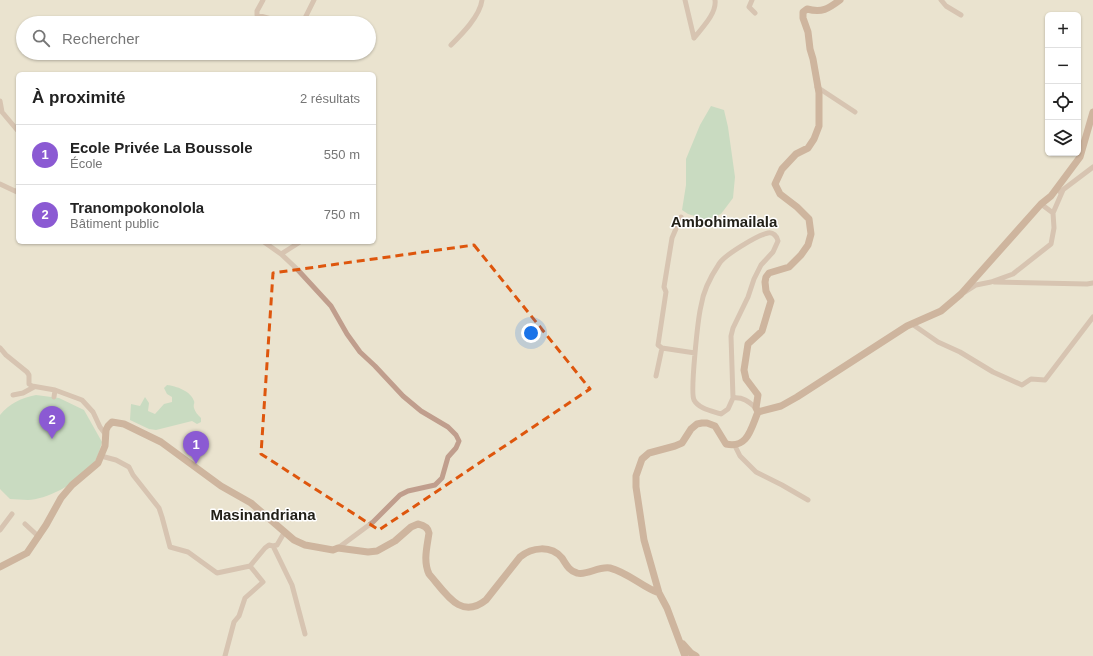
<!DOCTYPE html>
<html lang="fr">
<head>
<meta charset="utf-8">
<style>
  body { margin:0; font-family:Arial,sans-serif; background:#f2f2f2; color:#222 }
  .controls { position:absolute; right:12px; top:12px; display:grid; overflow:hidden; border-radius:6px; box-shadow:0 1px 3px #0004 }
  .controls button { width:36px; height:36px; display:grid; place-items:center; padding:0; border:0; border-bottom:1px solid #e0e0e0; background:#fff; color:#222; font:20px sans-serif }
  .you { position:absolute; left:531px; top:333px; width:14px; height:14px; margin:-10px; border:3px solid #fff; border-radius:50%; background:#1a73e8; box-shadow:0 0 0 6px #1a73e833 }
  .badge { display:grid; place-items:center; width:26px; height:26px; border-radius:50%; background:#8b5ad3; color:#fff; font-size:13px; font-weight:700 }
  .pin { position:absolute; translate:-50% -33px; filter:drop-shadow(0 1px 2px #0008) }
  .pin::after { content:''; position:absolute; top:21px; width:14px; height:12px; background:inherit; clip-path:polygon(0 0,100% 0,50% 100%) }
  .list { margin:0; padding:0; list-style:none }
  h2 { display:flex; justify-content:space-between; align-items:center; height:52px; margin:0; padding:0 16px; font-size:17px }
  h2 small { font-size:13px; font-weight:400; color:#767676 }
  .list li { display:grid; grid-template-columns:26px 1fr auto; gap:12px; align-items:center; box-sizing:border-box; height:60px; padding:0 16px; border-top:1px solid #e0e0e0 }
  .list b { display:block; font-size:15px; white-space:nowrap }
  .list p { margin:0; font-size:13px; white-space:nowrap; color:#767676 }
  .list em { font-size:13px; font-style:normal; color:#767676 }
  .icon { flex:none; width:22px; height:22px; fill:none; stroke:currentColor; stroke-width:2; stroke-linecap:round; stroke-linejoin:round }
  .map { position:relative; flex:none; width:1093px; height:656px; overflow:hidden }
  .search { position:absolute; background:#fff; box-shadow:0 1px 3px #0004; left:16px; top:16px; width:360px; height:44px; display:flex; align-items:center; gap:10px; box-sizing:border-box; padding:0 14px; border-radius:22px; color:#767676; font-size:15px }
  .panel { position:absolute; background:#fff; box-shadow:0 1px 3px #0004; left:16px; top:72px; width:360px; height:172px; border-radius:6px }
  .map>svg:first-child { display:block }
  .green { fill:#a3d0af }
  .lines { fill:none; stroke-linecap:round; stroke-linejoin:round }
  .street { stroke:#c09e8d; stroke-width:5 }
  .secondary { stroke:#ad7c62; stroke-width:7 }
  .marked { fill:none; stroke:#de560d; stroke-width:3; stroke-dasharray:8 5; stroke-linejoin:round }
  .labels { text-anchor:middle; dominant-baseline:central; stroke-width:3; stroke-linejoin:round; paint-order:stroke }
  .district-label { font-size:15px; font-weight:bold; fill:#222018; stroke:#fff }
</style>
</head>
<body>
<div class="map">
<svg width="1093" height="656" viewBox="0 0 1093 656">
  <rect width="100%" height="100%" fill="#eae3cf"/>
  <path class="green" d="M711,106L724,110L728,127L735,177L733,198L721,214L707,220L688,214L682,210L686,185V159L700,125Z
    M167,385C176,386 191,391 194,401C195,403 193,405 194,408C195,412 198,415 201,418V422L197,424L192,421L156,430L149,429L130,420L131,404L140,406L145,397L149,403L148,411L155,414L164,404L172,402V397L167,394L164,388Z
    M36,395L59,398L84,410L102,442C99,453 96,462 89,470C77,483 45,500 28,500C22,500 16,499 10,499L0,489V415C10,403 21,398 36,395Z"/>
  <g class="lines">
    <path class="street" d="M263,0L257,11V15L285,23
      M685,0L694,38
      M752,0L749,7L755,13
      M941,0L946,6L961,15
      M301,23L304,20L314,0
      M694,38C702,28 717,13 715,0
      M451,45C462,34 480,16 482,0
      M817,87L855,112
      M0,101L2,112L18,131
      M0,184L17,192L18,189
      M1060,192L1093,167
      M1041,204L1053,213
      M264,242L281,254L297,269L331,306L347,334L360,352L375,366L403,396L421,411L448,427L456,435L459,441L456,448L448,457L442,478L435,485L408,491L400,495L373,522L338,548
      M281,254L300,242
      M994,282L1087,284L1093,283
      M965,292L976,285L991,282L1013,274L1051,244L1054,228L1053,213L1063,190
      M912,324L938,342L960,352L993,372L1022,385L1031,379L1045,380L1093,317
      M0,348L6,355L27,372L29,375V384L32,386L55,390L82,400L93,412L100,427L106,435
      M662,348L658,345L666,292L664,287L672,238L681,217
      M656,376L662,348L695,353
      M13,395L23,393L34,387
      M54,397L55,390
      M733,398L731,336L733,328L748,297L754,279L761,265L773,252L778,241C777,236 773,232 768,233C758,235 724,255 719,264C711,276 703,292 701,306C698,318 690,392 694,400C699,409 712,411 721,414L728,409L733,398C743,397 748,401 756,408
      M735,446L740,456L756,472L782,485L808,500
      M101,456L116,460L129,467L133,475L159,508L162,517L170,547L188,552L217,573L250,566
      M25,524L39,537
      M0,530L12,514
      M273,546L292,585L305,634
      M225,656L234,622L239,616L245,598L263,582L250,566L265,548L269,545L273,546L277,545L284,533"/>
    <path class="secondary" d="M758,412L781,406L797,397L907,326L941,311L961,294L1041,204L1051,196L1080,157L1093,112
      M0,567L27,553L46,525L61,498L72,485L98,463L105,446L106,430L108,426L112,422L124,424L161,442L221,486L251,503L294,540L305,545L333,550L338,548L368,552L377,551L395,541L411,527L418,524C423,525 428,527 429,533C427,547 423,561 429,574C445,592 460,621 486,600L520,557C532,547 551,545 562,558C566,564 569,571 577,573C587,576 598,566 610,568C629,573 642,587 659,593
      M683,644L691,653L696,656
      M685,656L667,608L659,593L644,540L636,487V476L642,459L649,453L675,446L682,443L691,429L697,424L702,423H707L715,426L726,444C748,449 751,428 758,412L756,408L758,395L746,379L744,370L748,344L762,331L771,301L766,291L765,282L766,277L769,273L789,267L801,255L808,245L811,234L809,219L797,207L780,194L775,184L782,169L796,154L808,148L814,139L819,126V93L813,59L810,49L808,32L803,18V12L807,9C822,13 828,9 840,0"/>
  </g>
  <path d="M0 0H1093V656H0ZM474,245L590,389L379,530L261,454L273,273Z" fill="#eae3cf" fill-opacity=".55" fill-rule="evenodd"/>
  <path class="marked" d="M474,245L590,389L379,530L261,454L273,273Z"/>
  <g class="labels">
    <g class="district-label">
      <text x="724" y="221">Ambohimailala</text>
      <text x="263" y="514">Masinandriana</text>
    </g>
  </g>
</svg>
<div class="controls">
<button>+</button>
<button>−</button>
<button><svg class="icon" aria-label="locate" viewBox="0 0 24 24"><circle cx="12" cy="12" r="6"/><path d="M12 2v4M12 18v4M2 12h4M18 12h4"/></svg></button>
<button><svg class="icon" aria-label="layers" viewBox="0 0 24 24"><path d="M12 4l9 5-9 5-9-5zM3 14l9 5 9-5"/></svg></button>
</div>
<div class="you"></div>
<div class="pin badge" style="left:196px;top:464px">1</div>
<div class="pin badge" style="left:52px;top:439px">2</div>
<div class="search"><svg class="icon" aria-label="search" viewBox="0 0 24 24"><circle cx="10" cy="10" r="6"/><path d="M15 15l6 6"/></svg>Rechercher</div>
<section class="panel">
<h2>À proximité<small>2 résultats</small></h2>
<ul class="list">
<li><span class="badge">1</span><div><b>Ecole Privée La Boussole</b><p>École</p></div><em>550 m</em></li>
<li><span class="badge">2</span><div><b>Tranompokonolola</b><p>Bâtiment public</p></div><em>750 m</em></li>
</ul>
</section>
</div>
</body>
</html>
